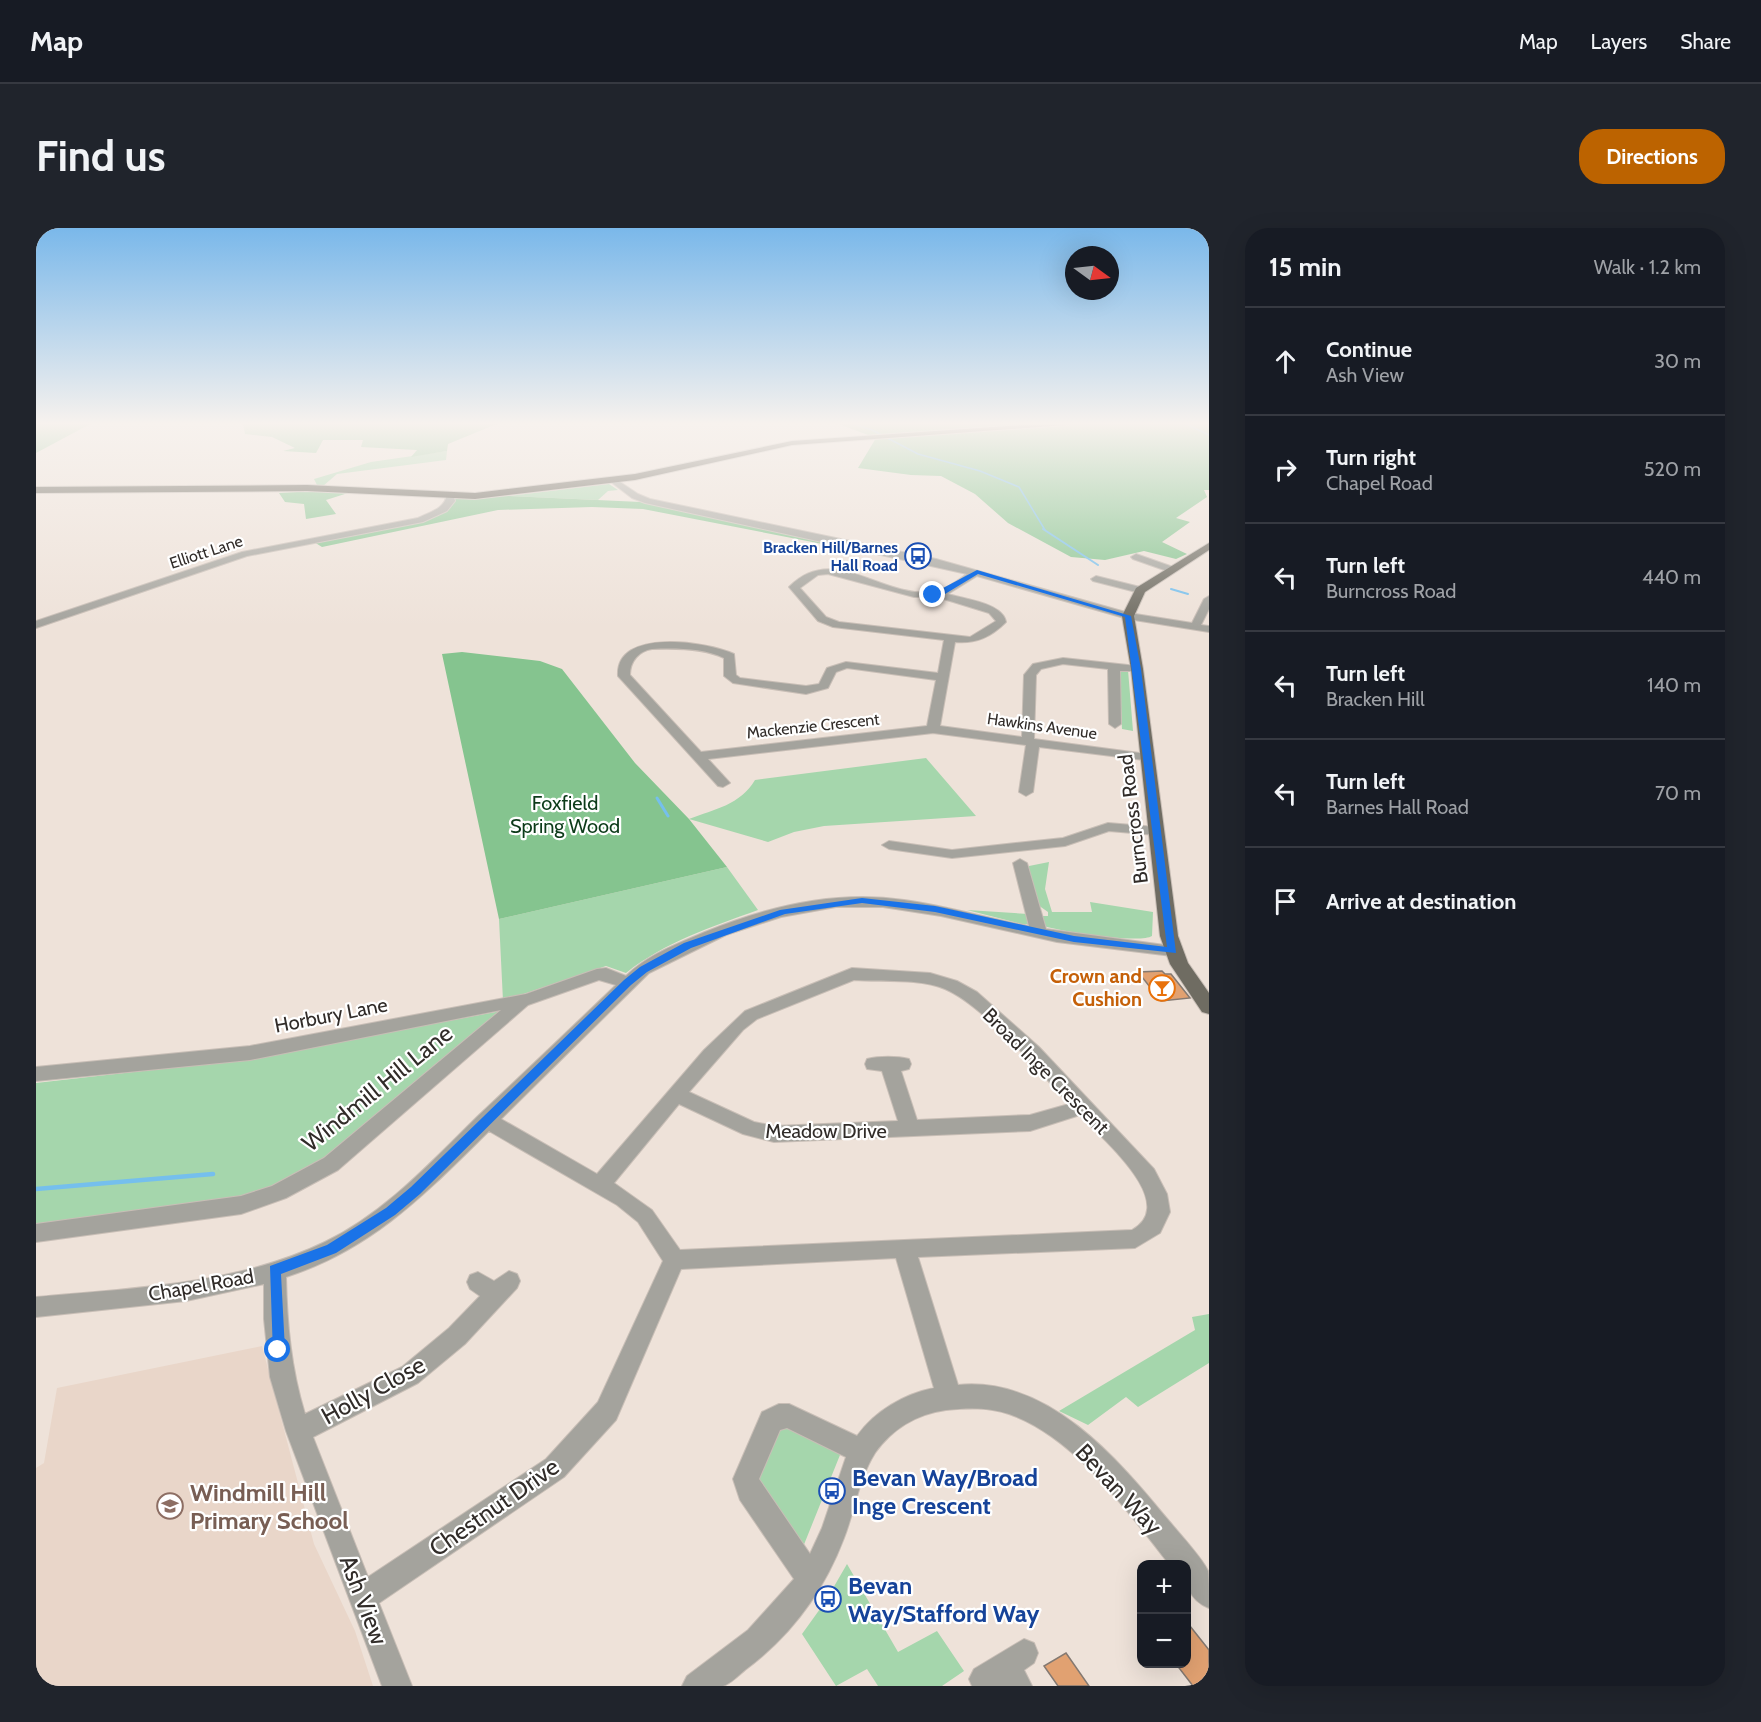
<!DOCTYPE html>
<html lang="en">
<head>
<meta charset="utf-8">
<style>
  body { margin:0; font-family:Cabin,sans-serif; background:#20242c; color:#f1f3f6 }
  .controls { position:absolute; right:18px; bottom:18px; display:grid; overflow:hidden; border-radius:12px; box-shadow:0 6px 24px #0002 }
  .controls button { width:54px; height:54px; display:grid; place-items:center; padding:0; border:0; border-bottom:2px solid #363941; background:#171b24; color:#f1f3f6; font:30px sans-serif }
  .compass { position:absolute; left:1029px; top:18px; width:54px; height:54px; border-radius:50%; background:#171b24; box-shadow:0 6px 24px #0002; rotate:105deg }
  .stop { position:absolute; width:18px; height:18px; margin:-14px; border:4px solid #1a73e8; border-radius:50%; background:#fff }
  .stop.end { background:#1a73e8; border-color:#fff; box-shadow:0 2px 6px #0008 }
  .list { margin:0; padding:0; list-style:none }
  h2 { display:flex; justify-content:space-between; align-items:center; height:78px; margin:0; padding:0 24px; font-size:26px }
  h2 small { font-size:20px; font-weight:400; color:#9ea1a6 }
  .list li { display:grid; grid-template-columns:39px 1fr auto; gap:18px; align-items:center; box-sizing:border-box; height:108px; padding:0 24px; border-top:2px solid #363941 }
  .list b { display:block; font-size:22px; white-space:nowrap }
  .list p { margin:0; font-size:20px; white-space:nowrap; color:#9ea1a6 }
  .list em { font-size:20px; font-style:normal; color:#9ea1a6 }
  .icon { flex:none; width:33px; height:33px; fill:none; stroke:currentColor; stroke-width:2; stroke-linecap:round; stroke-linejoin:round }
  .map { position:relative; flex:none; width:1173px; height:1458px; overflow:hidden; border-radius:24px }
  header { display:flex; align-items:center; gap:36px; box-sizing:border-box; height:84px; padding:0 30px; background:#171b24; border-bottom:2px solid #363941 }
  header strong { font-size:28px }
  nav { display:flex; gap:33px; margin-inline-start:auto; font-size:21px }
  .intro { display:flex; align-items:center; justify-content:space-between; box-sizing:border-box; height:144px; padding:0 36px }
  h1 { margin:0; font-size:42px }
  .button { padding:15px 27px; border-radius:24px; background:#bc6300; color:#fff; font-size:21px; font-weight:700 }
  main { display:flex; gap:36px; padding:0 36px }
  aside { flex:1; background:#171b24; border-radius:24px; box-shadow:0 6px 24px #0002 }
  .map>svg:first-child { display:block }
  .built { fill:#e9d6c9 }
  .green { fill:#a5d6ac }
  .forest { fill:#85c48f }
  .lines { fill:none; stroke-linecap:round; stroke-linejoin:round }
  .stream-far3 { stroke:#75bfed; stroke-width:1.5 }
  .stream-far2 { stroke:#75bfed; stroke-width:2 }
  .stream-far1 { stroke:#75bfed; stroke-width:3 }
  .stream { stroke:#75bfed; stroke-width:4.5 }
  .building { fill:#e1a171; stroke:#847971; stroke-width:1.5 }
  .minor-casing { stroke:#c8beb6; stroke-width:2 }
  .major-casing { stroke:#c8beb6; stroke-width:2 }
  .highway-casing { stroke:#c8beb6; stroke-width:2 }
  .minor { fill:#a4a39d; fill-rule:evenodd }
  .major { fill:#6f6c62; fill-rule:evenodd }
  .highway { fill:#5c584d; fill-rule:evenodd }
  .route { fill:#1a73e8 }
  .labels { text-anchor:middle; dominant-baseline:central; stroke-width:4.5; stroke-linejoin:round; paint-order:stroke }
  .far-transit-label { font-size:16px; font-weight:bold; fill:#164399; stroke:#fff; text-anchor:end }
  .far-street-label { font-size:16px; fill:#312c29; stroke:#fff }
  .park-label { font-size:20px; fill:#0c3b19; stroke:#fff }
  .street-label { font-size:20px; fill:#312c29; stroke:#fff }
  .food-label { font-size:20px; font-weight:bold; fill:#c56008; stroke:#fff; text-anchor:end }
  .near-street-label { font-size:24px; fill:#312c29; stroke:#fff }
  .near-transit-label { font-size:24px; font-weight:bold; fill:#164399; stroke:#fff; text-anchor:start }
  .near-education-label { font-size:24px; font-weight:bold; fill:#785e54; stroke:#fff; text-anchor:start }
</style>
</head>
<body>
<header>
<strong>Map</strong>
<nav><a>Map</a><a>Layers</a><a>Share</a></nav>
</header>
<div class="intro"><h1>Find us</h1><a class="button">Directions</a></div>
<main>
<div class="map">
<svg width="1173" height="1458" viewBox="0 0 1173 1458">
  <rect width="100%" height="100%" fill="#eee2d9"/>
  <path class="built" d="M226,1118L278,1316L319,1403L337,1458H0V1240L8,1235L21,1160Z"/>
  <path class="green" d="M411,223L410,232L301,246L287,258L281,257L278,251L335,234Z
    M573,256L582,262L572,263L562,272L473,268Z
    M1092,442L1097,503L1086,501L1083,443Z
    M890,530L940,588L788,598L758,604L732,614L653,591C679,581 704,577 719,552Z
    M1013,634L1009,661L1016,684H1056L1054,674L1117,684L1116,708C1104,716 1020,703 1005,697L1006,688H1012V684L1002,677L991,641L993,638Z
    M691,639L722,682C675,699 629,714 590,745L570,738L467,773L463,691Z
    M931,682L992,686L994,696H986Z
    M465,783L297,928L250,955L210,969L0,999V855L203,832Z
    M1173,1086V1135L1102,1179L1090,1169L1052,1197L1023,1183L1159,1102L1156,1089Z
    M752,1193L806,1222L767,1319L718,1259L739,1196Z
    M811,1336L862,1424L901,1403L928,1443L906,1458H842L831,1441L800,1458L766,1406L789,1374Z"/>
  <path class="forest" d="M0,195H56L0,225Z
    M203,195H463L412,216L411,223L375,229L381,222L325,219L327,212H287L280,225L247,223L259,220L236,209L209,206L207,196Z
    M800,195H1173V262H1168L1171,269L1140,290L1154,294L1126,314L1151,326L1140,331L1108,323L1069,332L1035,329L972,295L939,266L905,248L875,247L822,240L840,210Z
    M279,263L312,265L290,272L300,286L270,291L268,276L249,274L243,265Z
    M473,268L605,274L829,319L823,323L607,281L556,279L462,282L286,319L278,314L387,292L413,281L419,270Z
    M426,424L504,433L526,441L599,535L653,591L691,639L463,691L406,426Z"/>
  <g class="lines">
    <path class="stream-far3" d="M815,195L836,202L882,226L944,243L983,259L1009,302
      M1148,195L1173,207"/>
    <path class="stream-far2" d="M1007,301L1062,337
      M1135,361L1152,366"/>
    <path class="stream-far1" d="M621,570L632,588"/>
    <path class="stream" d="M0,961L177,946"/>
  </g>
  <path class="building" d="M1126,743L1129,746H1135L1154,770L1125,773L1102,744Z
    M1150,1393L1173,1422V1458H1157L1140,1436H1150Z
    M1030,1425L1053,1458H1022L1008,1438Z"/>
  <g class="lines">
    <g class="minor-casing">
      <path id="minor" d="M578,250L602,266L614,271L900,331L1093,385L1156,395L1168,371L1173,368V381L1165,397L1173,398V404L1092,391L941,348L912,366C928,371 967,375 970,394C955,409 940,416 919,414L904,498L986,509L988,447L997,436L1027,430L1101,438L1107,441L1105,443H1084L1085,496L1079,500L1073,496L1072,441L1027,436L1005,441L1000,447L998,511L1111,526L1117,530L1116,533L1003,519L997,564L990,568L983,564L990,517L897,505L672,531L694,555L687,559L682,558L582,448C579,399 672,414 698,426L700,447L704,450L770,458L783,456L791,440L810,434L902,445L908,412L797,399L782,393L753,359C797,314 844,369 894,364C908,363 920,354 931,346L609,275L596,270L575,254ZM792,346L878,369H901L953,385L960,393L934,409L803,394L790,389L764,360L782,347ZM616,421C639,420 667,420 688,430V448L697,455L770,466L792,460L800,444L811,440L900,452L891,498L665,524L594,447C594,433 603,423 616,421Z
        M411,266H417L419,273L411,283L387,294L211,328L0,400V393L206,324L382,290C394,284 409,281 411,266Z
        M1100,326L1137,339L1139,341L1134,344L1097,331L1095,329Z
        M1060,348L1108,360L1109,362L1104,365L1057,353L1055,351Z
        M1072,595L1120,599L1127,603L1120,607L1073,603L1029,618L916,630L853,621L846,617L853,613L916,622L1027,610Z
        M984,631L991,635L1010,701L1136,718L1144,723L1136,728L1021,714L905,688L847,679H800L745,689L690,707L613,745L465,891L561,946L668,822L709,783L816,740L894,745L921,753L941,764L1003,819L1118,941L1131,966L1134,984L1124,1005L1099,1020L882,1029L922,1157C1012,1148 1082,1231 1133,1293C1143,1305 1167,1331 1172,1343C1173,1352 1173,1370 1173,1380C1152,1371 1150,1357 1150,1336H1133C1092,1284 1039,1209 973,1186C952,1179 932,1180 910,1182C881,1186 856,1201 839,1225C823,1250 819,1282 808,1310C788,1363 755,1408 709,1442C703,1447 694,1456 687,1458C676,1458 658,1458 646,1458L651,1448L712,1402L758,1351L704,1272L697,1251L726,1184L743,1176H753L821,1208C839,1183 868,1166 898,1160L860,1030L645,1041L580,1192L528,1249L343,1375L376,1458H346L250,1203L234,1149L228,1091V1056L150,1073L0,1089V1069C95,1060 201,1057 289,1014C349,985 395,934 442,888C488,845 534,801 580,757L563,752L492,777L302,942L250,970L205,986L0,1014V996L205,968L236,958L288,930L465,782L214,832L0,853V839L214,818L490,766L561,741L570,740L590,748C611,727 641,716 669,704C732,678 800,662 868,672C911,678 951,690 993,698L977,635ZM818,752C846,754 882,750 909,761C947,777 1004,844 1033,876L994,887L881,892L865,843L873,841L875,836L873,831C861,828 843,828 831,831L829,836L831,841L846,843L862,893L738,898L718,894L653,864L707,802L721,791ZM643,876L707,906L738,914L994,903L1044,887C1066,911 1144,975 1096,1002L644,1022L616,982L578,955ZM453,903L581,977L602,994L627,1033L562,1174L510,1231L332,1349L277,1209L382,1155L429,1116L481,1060L484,1053L481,1046L473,1043L458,1053L442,1044L434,1047L431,1054L434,1061L444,1068L413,1100L366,1139L269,1186C255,1140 251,1096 250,1049C337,1021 390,965 453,903ZM751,1200L810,1229L786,1300L774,1326L723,1251L744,1202Z
        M988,1411L998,1415L1002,1425L998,1435L988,1442L996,1458H936L933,1451L938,1441Z"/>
    </g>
    <g class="major-casing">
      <path id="major" d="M1173,315V322L1109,364L1098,388L1107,441L1142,708L1152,735L1173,765V786L1166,784L1134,736L1124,708L1095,441L1086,388L1100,360Z"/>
    </g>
    <g class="highway-casing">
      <path id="highway" d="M1013,195H1057L756,217L599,252L439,271L271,263L0,265V259L271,257L439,265L599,246L756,213Z"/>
    </g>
    <use href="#minor" class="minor"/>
    <use href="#major" class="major"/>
    <use href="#highway" class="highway"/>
  </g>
  <linearGradient id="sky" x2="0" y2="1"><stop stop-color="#7ab8ea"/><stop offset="0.49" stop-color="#f7f2ee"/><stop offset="1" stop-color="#f7f2ee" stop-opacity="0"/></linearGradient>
  <rect width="1173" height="399" fill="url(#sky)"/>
  <path class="route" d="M941,342L1095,388L1105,441L1140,725L1038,714L899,684L826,675L749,686L655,720L611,744L595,757L384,966L359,987L300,1025L245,1046L249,1122L247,1126H237L234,1038L291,1017L350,980L375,959L588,752L604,739L648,715L744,682L826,670L899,678L1038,708L1131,719L1089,389L942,346L909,366L894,367Z"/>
  <defs>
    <g id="bus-ring" transform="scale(1.35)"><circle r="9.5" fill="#fff" stroke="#1a4fb4" stroke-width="1.5"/><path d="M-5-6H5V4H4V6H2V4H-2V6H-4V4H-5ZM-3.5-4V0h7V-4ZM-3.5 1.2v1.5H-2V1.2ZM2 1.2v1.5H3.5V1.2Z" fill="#1a4fb4"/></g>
    <g id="bar-ring" transform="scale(1.35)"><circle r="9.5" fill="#fff" stroke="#e8710a" stroke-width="1.5"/><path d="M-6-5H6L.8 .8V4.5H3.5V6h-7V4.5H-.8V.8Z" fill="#e8710a"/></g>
    <g id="school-ring" transform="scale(1.35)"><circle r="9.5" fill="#fff" stroke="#8d6e63" stroke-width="1.5"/><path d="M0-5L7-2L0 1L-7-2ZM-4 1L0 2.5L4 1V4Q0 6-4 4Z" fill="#8d6e63"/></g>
  </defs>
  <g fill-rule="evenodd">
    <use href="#bus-ring" x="882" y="328"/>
    <use href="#bar-ring" x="1126" y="760"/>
    <use href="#bus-ring" x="796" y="1263"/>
    <use href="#school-ring" x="134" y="1278"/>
    <use href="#bus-ring" x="792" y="1371"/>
  </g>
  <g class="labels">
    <g class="far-transit-label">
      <text x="862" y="319">Bracken Hill/Barnes<tspan x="862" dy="18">Hall Road</tspan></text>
    </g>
    <g class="far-street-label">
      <text transform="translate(170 324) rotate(-18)">Elliott Lane</text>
      <text transform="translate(777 498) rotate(-6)">Mackenzie Crescent</text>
      <text transform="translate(1006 498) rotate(8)">Hawkins Avenue</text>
    </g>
    <g class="park-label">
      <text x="529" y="575">Foxfield<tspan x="529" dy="23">Spring Wood</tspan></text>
    </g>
    <g class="street-label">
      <text transform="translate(1097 591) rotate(-97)">Burncross Road</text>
      <text transform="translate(295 787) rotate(-11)">Horbury Lane</text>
      <text transform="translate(1010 843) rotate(45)">Broad Inge Crescent</text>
      <text x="790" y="903">Meadow Drive</text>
      <text transform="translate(165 1057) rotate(-10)">Chapel Road</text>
    </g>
    <g class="food-label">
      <text x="1106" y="748">Crown and<tspan x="1106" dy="23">Cushion</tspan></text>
    </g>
    <g class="near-street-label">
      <text transform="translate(341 860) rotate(-39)">Windmill Hill Lane</text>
      <text transform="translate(337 1162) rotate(-29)">Holly Close</text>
      <text transform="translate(1083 1261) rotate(47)">Bevan Way</text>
      <text transform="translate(458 1279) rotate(-35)">Chestnut Drive</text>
      <text transform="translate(328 1372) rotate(69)">Ash View</text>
    </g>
    <g class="near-transit-label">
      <text x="816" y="1249">Bevan Way/Broad<tspan x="816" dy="28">Inge Crescent</tspan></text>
      <text x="812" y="1357">Bevan<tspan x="812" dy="28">Way/Stafford Way</tspan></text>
    </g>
    <g class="near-education-label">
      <text x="154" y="1264">Windmill Hill<tspan x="154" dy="28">Primary School</tspan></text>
    </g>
  </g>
</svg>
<div class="controls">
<button>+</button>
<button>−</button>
</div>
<svg class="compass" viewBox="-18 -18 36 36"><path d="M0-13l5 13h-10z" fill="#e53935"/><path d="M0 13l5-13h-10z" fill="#9ea1a6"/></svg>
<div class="stop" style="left:242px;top:1122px"></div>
<div class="stop end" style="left:897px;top:367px"></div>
</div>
<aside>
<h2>15 min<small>Walk · 1.2 km</small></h2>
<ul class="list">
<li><svg class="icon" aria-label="ahead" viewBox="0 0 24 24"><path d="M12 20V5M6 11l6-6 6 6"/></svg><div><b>Continue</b><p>Ash View</p></div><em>30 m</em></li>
<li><svg class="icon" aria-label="right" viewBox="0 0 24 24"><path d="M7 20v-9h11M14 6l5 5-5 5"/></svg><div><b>Turn right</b><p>Chapel Road</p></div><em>520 m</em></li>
<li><svg class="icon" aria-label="left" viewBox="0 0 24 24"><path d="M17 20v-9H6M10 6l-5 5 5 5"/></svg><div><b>Turn left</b><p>Burncross Road</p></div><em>440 m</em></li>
<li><svg class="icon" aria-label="left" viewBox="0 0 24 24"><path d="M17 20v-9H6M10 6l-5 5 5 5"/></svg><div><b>Turn left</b><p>Bracken Hill</p></div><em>140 m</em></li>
<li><svg class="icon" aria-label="left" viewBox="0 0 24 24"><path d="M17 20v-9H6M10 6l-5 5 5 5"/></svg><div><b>Turn left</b><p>Barnes Hall Road</p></div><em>70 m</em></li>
<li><svg class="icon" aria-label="arrive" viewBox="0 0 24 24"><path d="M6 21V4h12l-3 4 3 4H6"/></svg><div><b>Arrive at destination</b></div></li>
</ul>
</aside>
</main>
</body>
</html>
